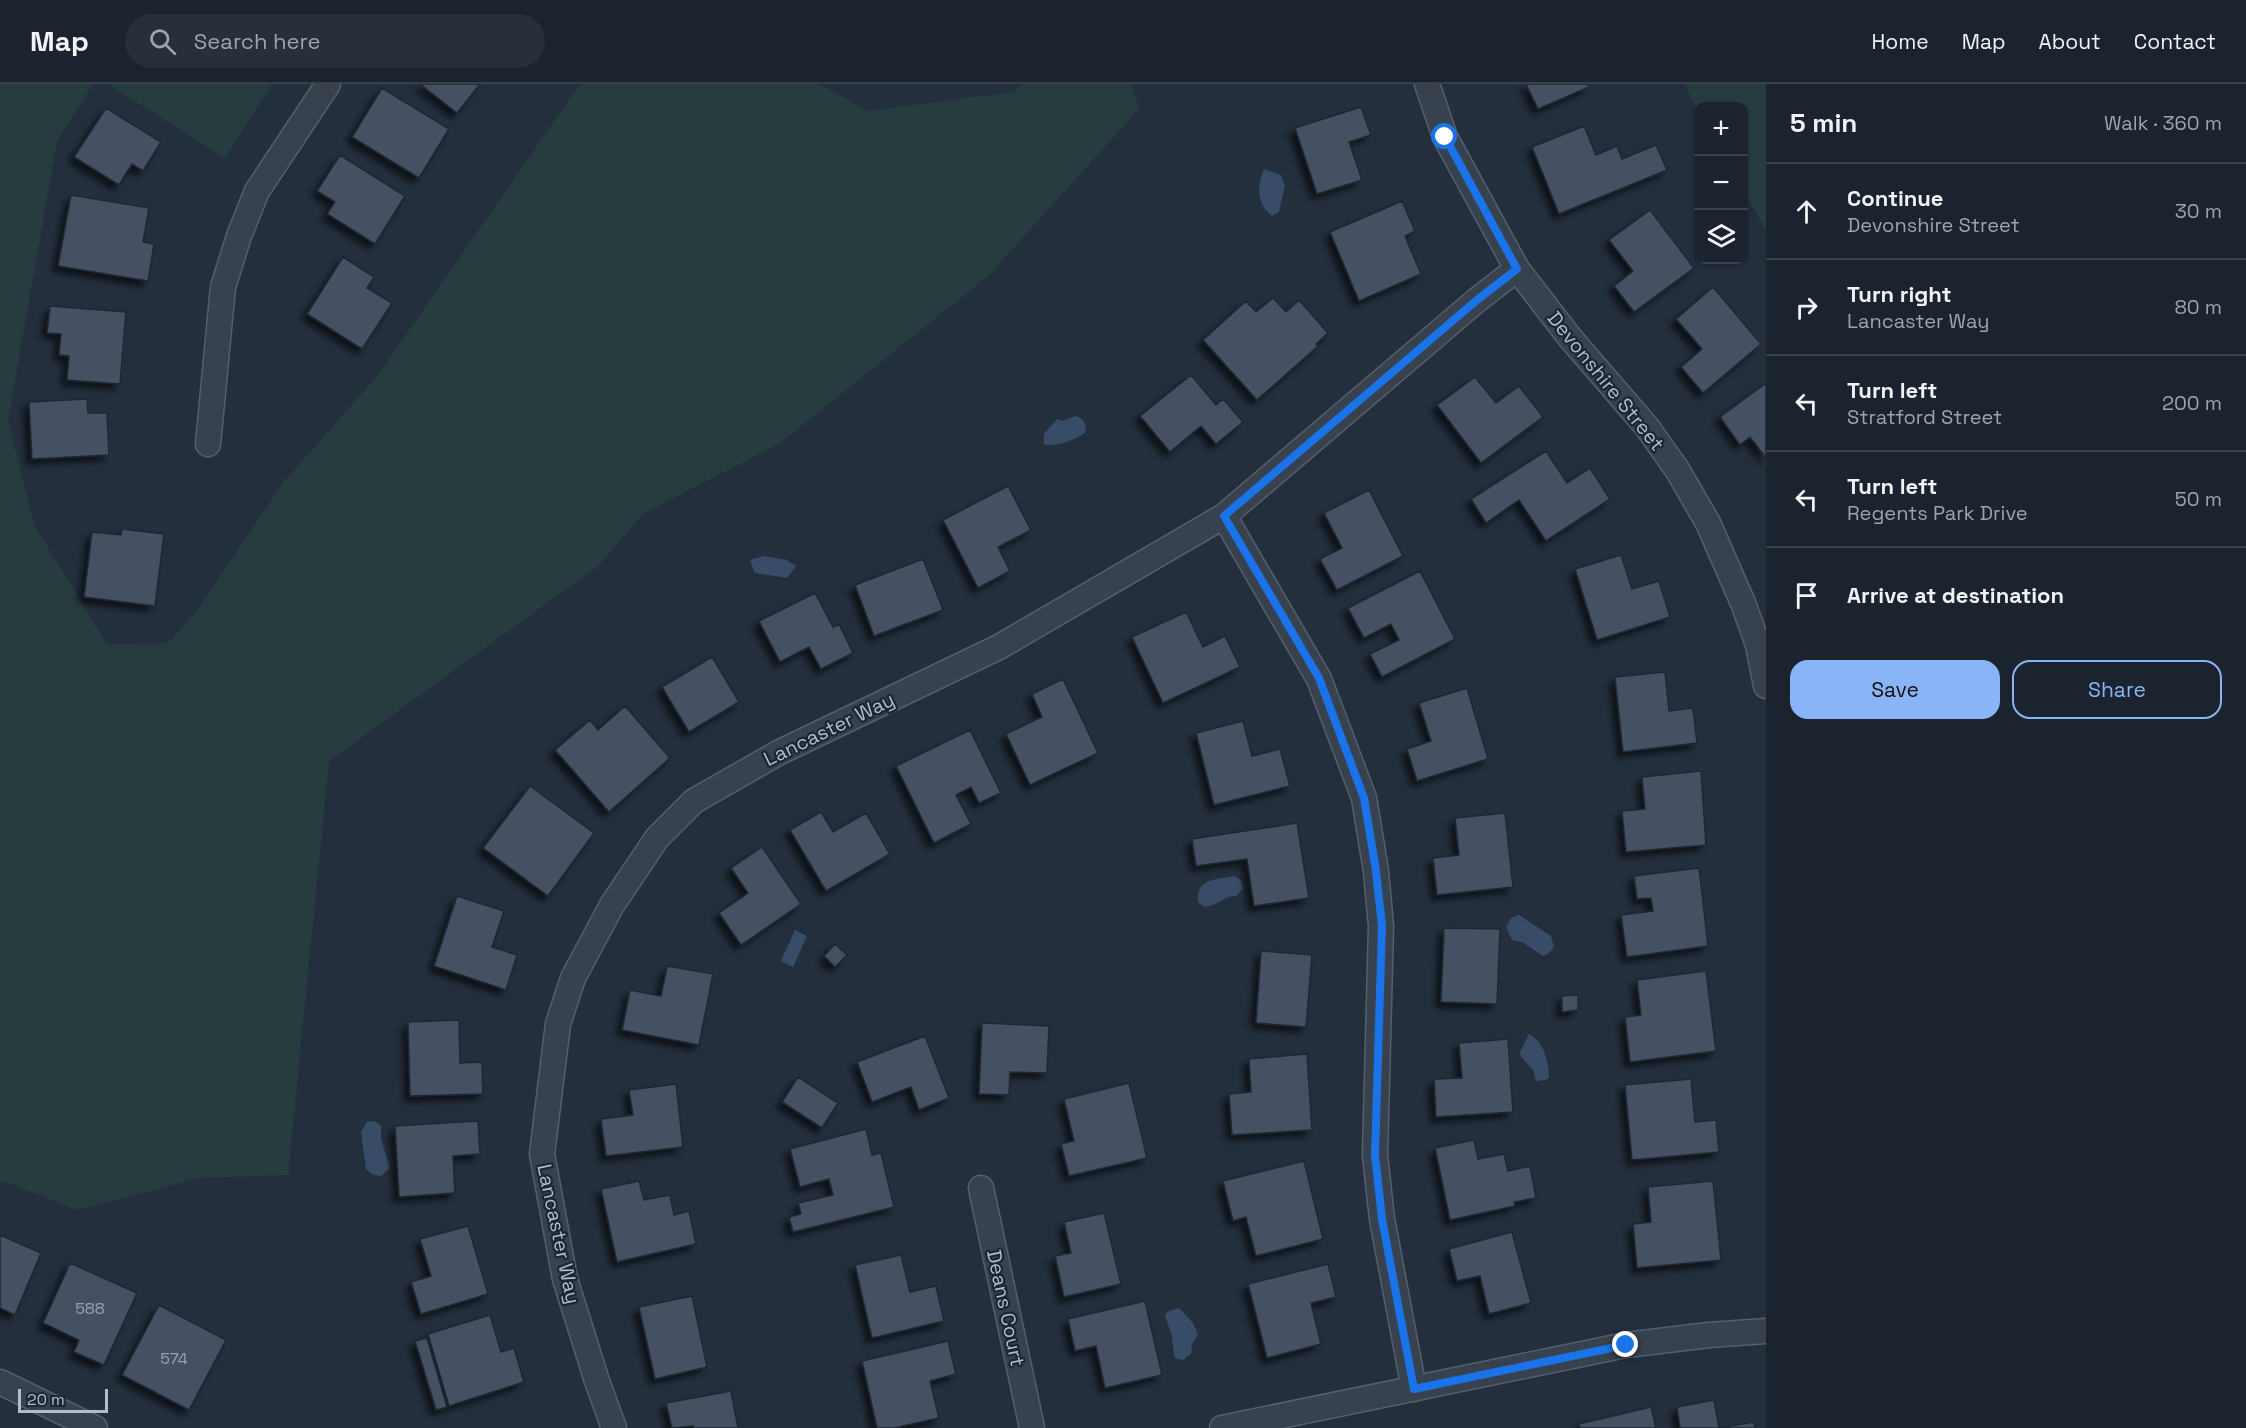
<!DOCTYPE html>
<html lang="en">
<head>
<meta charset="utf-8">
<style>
  body { margin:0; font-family:"Space Grotesk",sans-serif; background:#282f3a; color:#f1f3f6 }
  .controls { position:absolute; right:18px; top:18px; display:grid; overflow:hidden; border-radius:12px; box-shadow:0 2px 4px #0004 }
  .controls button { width:54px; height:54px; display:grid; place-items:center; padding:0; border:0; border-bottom:2px solid #39404a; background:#1b232e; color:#f1f3f6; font:30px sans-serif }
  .scale { position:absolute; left:18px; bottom:15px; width:90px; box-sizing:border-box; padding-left:6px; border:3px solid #b4bcc9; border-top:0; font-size:16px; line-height:21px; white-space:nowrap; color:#b4bcc9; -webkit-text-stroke:4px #1d2633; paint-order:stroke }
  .stop { position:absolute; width:18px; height:18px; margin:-14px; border:4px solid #1a73e8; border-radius:50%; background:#fff }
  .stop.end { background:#1a73e8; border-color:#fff; box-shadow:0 2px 6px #0008 }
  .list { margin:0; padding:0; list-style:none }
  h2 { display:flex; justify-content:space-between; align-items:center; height:78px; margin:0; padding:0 24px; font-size:26px }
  h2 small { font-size:20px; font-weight:400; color:#a0a4aa }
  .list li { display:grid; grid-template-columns:39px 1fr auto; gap:18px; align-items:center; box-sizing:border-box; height:96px; padding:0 24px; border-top:2px solid #39404a }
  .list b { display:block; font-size:22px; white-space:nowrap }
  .list p { margin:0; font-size:20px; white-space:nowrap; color:#a0a4aa }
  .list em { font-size:20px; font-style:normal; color:#a0a4aa }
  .actions { display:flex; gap:12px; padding:18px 24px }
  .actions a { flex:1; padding:14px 0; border:2px solid #8ab4f8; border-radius:18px; text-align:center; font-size:21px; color:#8ab4f8 }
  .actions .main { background:#8ab4f8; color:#111 }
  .icon { flex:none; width:33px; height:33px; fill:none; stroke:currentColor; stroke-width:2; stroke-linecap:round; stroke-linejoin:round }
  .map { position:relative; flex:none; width:1766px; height:1344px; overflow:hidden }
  header { display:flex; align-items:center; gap:36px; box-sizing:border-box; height:84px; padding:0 30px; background:#1b232e; border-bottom:2px solid #39404a }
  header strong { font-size:28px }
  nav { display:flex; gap:33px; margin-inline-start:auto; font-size:21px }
  .search { width:420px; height:54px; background:#282f3a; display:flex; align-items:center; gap:15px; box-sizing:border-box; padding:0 21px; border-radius:33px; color:#a0a4aa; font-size:22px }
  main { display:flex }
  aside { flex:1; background:#1b232e }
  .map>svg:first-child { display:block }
  .green { fill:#263c3f }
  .water { fill:#394c67 }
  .building { fill:#455162; stroke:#1f2835; stroke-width:1.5; filter:url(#shadow) }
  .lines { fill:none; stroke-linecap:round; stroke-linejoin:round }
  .minor-casing { stroke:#565f6c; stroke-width:27 }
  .minor { stroke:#38414e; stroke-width:24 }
  .route { stroke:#1a73e8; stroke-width:8 }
  .labels { text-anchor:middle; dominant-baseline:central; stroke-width:4.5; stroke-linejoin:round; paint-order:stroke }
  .number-label { font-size:16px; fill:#98a1af }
  .street-label { font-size:20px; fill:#b4bcc9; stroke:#1d2633 }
</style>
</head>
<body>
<header>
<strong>Map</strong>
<div class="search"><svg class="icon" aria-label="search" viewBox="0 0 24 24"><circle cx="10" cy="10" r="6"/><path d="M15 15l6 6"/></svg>Search here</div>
<nav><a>Home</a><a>Map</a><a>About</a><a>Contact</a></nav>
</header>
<main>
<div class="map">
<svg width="1766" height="1344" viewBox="0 0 1766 1344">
  <defs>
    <filter id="shadow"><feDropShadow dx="-5.5" dy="5.5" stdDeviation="3" flood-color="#0009"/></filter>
  </defs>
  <rect width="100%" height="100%" fill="#242f3e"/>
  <path class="green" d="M0,0H93L57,57L8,336L34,441L107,560L168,559L196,528L283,399L378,291L580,0H819L868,27L1013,8L1024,0H1130L1140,24L988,192L780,359L643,430L598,482L329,677L288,1091L199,1094L78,1126L0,1096Z
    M108,0H272L225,74Z
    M1684,0H1766V147L1744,107V22H1698V26Z"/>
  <path class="water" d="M1264,85L1281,91L1285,102L1279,128L1272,132C1256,119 1257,102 1264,85Z
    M1075,332C1084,334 1085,339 1086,347C1081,355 1053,364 1044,360V350L1057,335L1063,337Z
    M764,472L787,476L796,482L787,494L755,489L750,476Z
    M1234,792C1241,795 1242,798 1243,805L1236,812L1228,813L1213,821L1205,823C1199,820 1197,818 1198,811C1200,794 1221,795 1234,792Z
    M1519,831L1551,852L1554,863L1549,869L1543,872L1522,858L1512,856L1506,843L1511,834Z
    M795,846L807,852L793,883L781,877Z
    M1529,950C1544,958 1549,978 1549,994L1545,996L1536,997L1533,986L1519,970Z
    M374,1037L381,1042V1055L390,1084L381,1092L373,1091L366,1085L361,1048L367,1038Z
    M1179,1224L1193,1239L1198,1250L1192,1260L1191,1270L1183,1276L1177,1275L1174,1272L1172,1252L1165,1232L1167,1228Z"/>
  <path class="building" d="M420,0H480L457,29Z
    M1526,0H1588L1589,3L1538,25Z
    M382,4L449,45L419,94L352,53Z
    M1361,23L1371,51L1349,58L1362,96L1317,110L1295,44Z
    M106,24L161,58L143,87L132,80L119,101L74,73Z
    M1584,42L1596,71L1617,62L1622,75L1656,61L1667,86L1559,130L1532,63Z
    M340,71L405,112L375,160L327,130L335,118L317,107Z
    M71,111L149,124L143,158L154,160L148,197L58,182Z
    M1402,117L1415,147L1405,152L1421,190L1359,217L1330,148Z
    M1650,126L1694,184L1634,228L1614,202L1633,187L1609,156Z
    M343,173L374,193L367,204L392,219L362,265L307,230Z
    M1713,203L1761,260L1703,309L1681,283L1702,265L1676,235Z
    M1273,214L1286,228L1299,216L1328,249L1316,260L1318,262L1257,316L1203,256L1246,217L1256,228Z
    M50,222L126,228L120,300L67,296L69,272L59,271L61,250L47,249Z
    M1191,291L1216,321L1223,315L1243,338L1216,360L1201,342L1170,368L1140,332Z
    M1475,293L1496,319L1519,302L1543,333L1481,379L1437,321Z
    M1766,299V374L1750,353L1740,361L1720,333Z
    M87,315L88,329H107L109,371L32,375L29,318Z
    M1546,367L1567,399L1590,384L1610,415L1546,457L1519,416L1486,439L1471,415Z
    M1008,402L1031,446L998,463L1010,487L978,504L943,436Z
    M1369,406L1403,472L1337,506L1320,475L1342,464L1324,429Z
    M122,445L164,450L155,522L84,513L92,448L121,451Z
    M1621,471L1632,505L1659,497L1670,533L1597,556L1575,485Z
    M923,475L943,526L874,552L855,501Z
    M1420,487L1455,555L1382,593L1370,570L1399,556L1391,540L1364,554L1348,524Z
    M815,509L833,543L839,540L853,569L821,585L809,563L780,578L759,537Z
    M1186,528L1203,563L1225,552L1240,583L1163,619L1132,553Z
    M712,573L739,618L689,648L662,603Z
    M1665,588L1669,627L1693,624L1697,659L1623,668L1615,593Z
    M1063,595L1098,669L1030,701L1006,650L1042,633L1032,610Z
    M1467,604L1488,675L1417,697L1407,665L1431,657L1419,619Z
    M625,622L670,674L609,728L555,666L590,636L598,646Z
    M1243,637L1252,672L1280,665L1290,702L1214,721L1196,649Z
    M970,646L1001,709L979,719L971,703L956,711L971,740L934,759L896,682Z
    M1701,687L1706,761L1626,768L1622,727L1645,725L1642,693Z
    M530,702L594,749L548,812L483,764Z
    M821,728L833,748L866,729L890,770L826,807L790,746Z
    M1505,729L1513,803L1437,811L1433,774L1459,771L1455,734Z
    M1297,739L1309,814L1254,822L1247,775L1196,782L1192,755Z
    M762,763L801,820L741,861L719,829L748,809L731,784Z
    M1699,784L1708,862L1627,873L1621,831L1653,827L1651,814L1637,815L1634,792Z
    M457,812L504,827L492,863L517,871L506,906L434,882Z
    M1444,844L1500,845L1497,920L1441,918Z
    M835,860L847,871L835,883L824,872Z
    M1261,867L1312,871L1306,943L1256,939Z
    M667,882L713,890L699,961L622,946L630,906L661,912Z
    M1706,887L1716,967L1630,978L1625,933L1641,931L1637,896Z
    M1578,911V926L1562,928V912Z
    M459,936L460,979L482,978L483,1010L410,1012L408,938Z
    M982,939L1049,942L1047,989L1010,988L1009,1011L979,1010Z
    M925,952L949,1014L919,1026L911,1003L872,1018L857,978Z
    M1508,955L1513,1028L1436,1033L1434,995L1462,994L1459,959Z
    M1307,970L1312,1046L1232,1051L1229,1010L1251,1008L1249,975Z
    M798,993L838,1019L822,1044L782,1018Z
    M1691,995L1695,1038L1716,1036L1719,1068L1632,1076L1625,1001Z
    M1129,999L1147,1074L1069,1092L1061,1060L1074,1057L1064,1015Z
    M676,1000L683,1063L606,1072L601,1035L633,1031L629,1006Z
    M478,1037L480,1070L453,1072L455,1109L399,1113L395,1042Z
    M866,1045L872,1071L881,1069L894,1123L793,1148L789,1133L801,1130L798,1119L833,1111L829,1095L800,1103L790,1065Z
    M1474,1056L1478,1075L1504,1070L1508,1087L1530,1082L1536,1114L1514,1118L1515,1122L1450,1136L1435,1064Z
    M1304,1077L1323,1155L1256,1172L1246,1133L1233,1137L1223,1097Z
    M639,1097L644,1116L670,1111L674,1131L689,1127L696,1160L617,1178L601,1105Z
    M1713,1097L1721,1176L1637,1184L1633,1140L1651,1138L1648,1103Z
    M1104,1129L1121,1200L1064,1213L1055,1172L1071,1169L1064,1138Z
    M468,1142L488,1210L421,1230L411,1198L431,1192L420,1155Z
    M1512,1148L1531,1219L1489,1230L1480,1192L1457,1197L1449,1165Z
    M0,1151L41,1169L15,1231L0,1224Z
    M901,1171L910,1208L936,1202L944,1237L872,1254L855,1181Z
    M70,1179L137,1209L104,1281L74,1268L79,1256L43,1239Z
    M1328,1180L1336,1213L1311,1219L1321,1260L1267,1274L1248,1200Z
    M692,1212L707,1283L655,1295L639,1223Z
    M1145,1217L1162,1291L1105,1304L1096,1262L1075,1267L1068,1235Z
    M159,1221L226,1256L189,1326L122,1291Z
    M490,1231L501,1268L514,1264L524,1298L449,1322L428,1250Z
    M427,1254L447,1323L436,1326L415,1257Z
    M948,1257L956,1290L930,1297L939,1334L894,1344H877L862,1277Z
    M731,1307L738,1344H694L693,1342L672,1344L666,1319Z
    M1714,1316L1719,1344H1680L1677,1323Z
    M1651,1323L1656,1344H1580L1579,1340Z
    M1754,1338L1755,1344H1720Z"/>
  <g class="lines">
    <g class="minor-casing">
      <path id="minor" d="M1427,0L1445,53L1517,185L1571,255L1647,343L1678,387L1708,439L1743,519L1758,561L1766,602
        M208,360L223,203L239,152L257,107L328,0
        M1224,432L1319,595L1364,714L1376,787L1381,842L1375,1071L1382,1135L1414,1305
        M981,1104L1032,1344
        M0,1298L95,1344
        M614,1344L597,1297L565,1195L542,1070L558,940L573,894L612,821L657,754L694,717L778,669L999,563L1224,432L1477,216L1517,185
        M1222,1344L1626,1261L1709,1251L1766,1247"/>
    </g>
    <use href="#minor" class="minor"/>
  </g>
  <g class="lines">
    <path class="route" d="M1445,53L1517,185L1477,216L1224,432L1319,594L1364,714L1376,787L1382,842L1375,1071L1382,1135L1414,1305L1626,1261"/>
  </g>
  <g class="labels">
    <g class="number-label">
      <text x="90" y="1224">588</text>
      <text x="174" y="1274">574</text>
    </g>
    <g class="street-label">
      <text transform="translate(1606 297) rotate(51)">Devonshire Street</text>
      <text transform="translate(829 645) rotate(-26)">Lancaster Way</text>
      <text transform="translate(559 1150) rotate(78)">Lancaster Way</text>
      <text transform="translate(1006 1224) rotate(78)">Deans Court</text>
    </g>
  </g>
</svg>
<div class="controls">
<button>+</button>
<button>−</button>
<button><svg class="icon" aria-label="layers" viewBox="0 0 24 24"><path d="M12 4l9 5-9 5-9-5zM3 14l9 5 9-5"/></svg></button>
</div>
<div class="scale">20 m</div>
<div class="stop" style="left:1445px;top:53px"></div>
<div class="stop end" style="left:1626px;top:1261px"></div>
</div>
<aside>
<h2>5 min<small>Walk · 360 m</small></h2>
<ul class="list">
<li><svg class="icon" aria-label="ahead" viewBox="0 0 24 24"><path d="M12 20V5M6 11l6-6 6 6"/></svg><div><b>Continue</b><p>Devonshire Street</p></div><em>30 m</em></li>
<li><svg class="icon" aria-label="right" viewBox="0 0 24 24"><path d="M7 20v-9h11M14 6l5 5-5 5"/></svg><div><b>Turn right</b><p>Lancaster Way</p></div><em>80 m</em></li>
<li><svg class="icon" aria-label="left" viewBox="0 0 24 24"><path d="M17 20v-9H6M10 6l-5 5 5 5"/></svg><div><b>Turn left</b><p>Stratford Street</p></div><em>200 m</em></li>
<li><svg class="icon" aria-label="left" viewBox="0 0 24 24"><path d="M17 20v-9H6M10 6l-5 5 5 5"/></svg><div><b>Turn left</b><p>Regents Park Drive</p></div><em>50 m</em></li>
<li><svg class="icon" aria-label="arrive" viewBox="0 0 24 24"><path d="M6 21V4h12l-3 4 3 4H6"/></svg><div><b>Arrive at destination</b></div></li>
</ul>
<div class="actions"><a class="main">Save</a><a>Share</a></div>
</aside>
</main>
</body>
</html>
